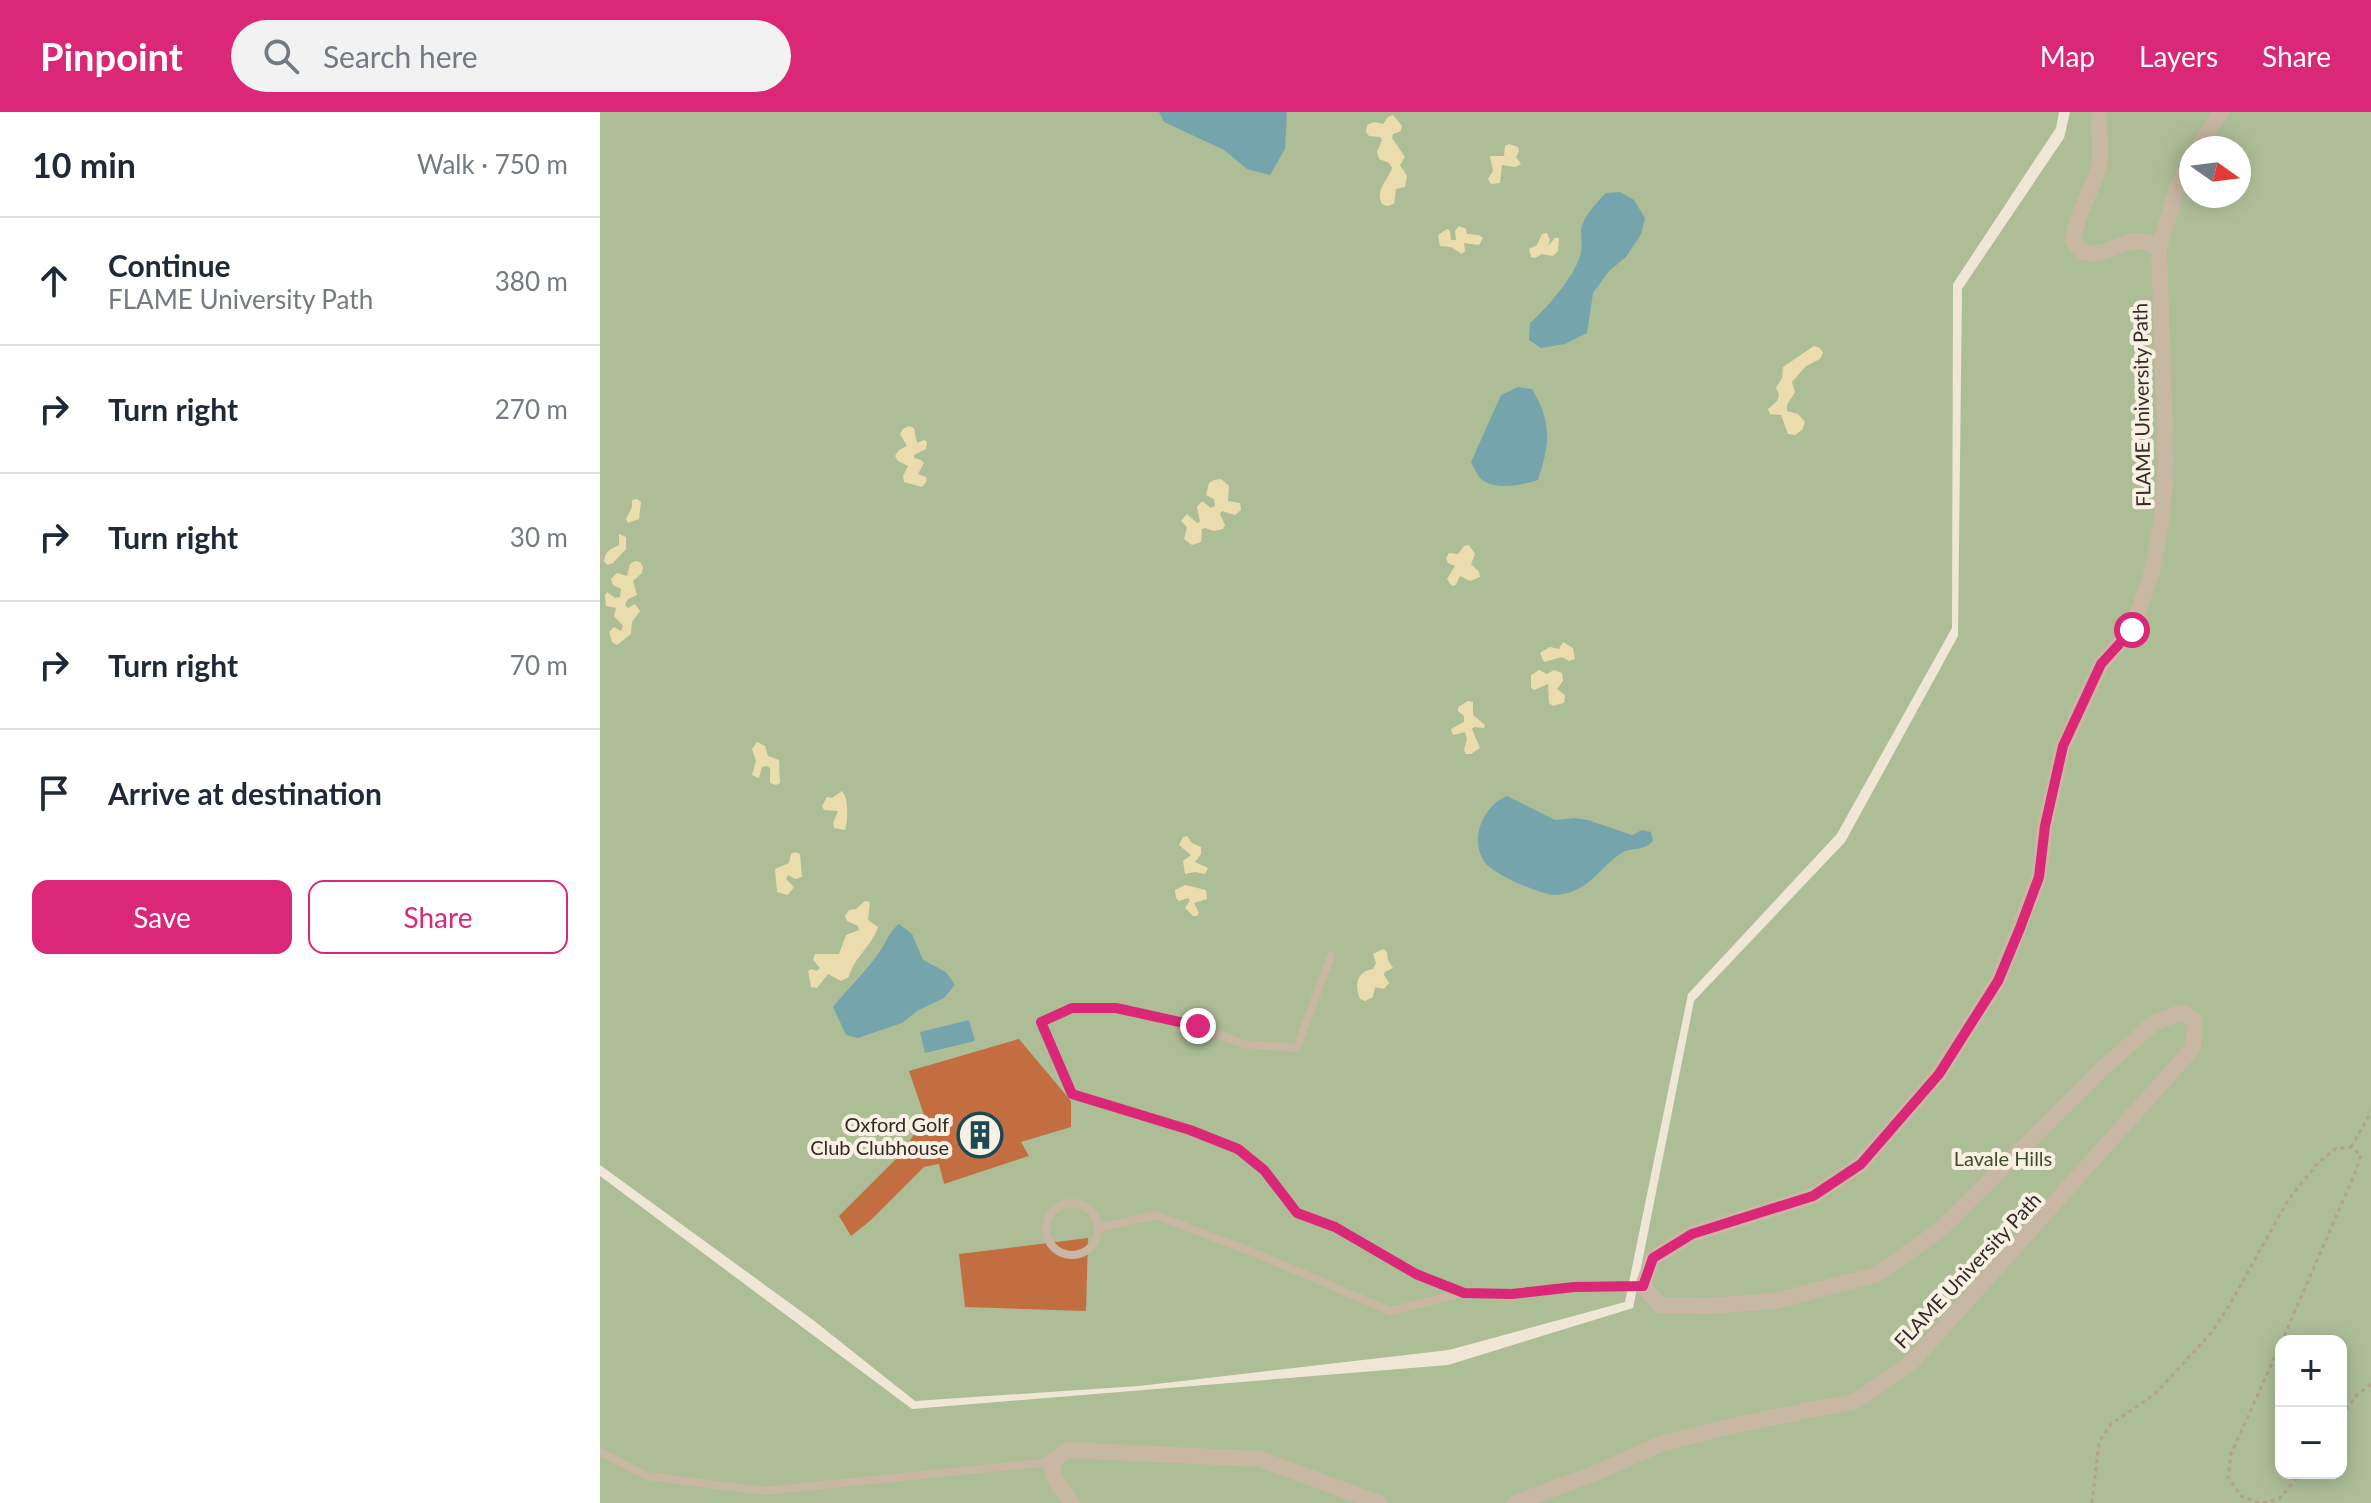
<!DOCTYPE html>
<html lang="en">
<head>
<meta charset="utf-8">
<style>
  body { margin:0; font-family:Lato,sans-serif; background:#f2f2f3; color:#1f2937 }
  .controls { position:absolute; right:24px; bottom:24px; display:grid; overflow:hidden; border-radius:16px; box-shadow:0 4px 20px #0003 }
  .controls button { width:72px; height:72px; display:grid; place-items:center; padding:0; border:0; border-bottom:2px solid #e0e1e3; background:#fff; color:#1f2937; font:40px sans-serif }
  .compass { position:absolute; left:1579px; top:24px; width:72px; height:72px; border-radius:50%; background:#fff; box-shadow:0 4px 20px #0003; rotate:104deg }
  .stop { position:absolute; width:24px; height:24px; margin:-18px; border:6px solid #db2777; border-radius:50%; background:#fff }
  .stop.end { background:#db2777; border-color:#fff; box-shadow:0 2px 8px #0008 }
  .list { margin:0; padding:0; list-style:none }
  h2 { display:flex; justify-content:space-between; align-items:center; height:104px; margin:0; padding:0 32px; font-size:34px }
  h2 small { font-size:26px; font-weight:400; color:#747a83 }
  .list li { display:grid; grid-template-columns:52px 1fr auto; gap:24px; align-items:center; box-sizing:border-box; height:128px; padding:0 32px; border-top:2px solid #e0e1e3 }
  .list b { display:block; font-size:30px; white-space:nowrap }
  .list p { margin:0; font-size:26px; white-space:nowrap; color:#747a83 }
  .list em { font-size:26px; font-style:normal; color:#747a83 }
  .actions { display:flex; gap:16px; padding:24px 32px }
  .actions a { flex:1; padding:18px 0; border:2px solid #db2777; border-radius:16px; text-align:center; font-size:28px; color:#db2777 }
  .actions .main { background:#db2777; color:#fff }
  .icon { flex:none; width:44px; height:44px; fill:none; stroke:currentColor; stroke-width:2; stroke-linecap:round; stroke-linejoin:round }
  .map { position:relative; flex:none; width:1771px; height:1391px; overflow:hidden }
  header { display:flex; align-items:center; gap:48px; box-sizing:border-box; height:112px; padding:0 40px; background:#db2777; color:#fff }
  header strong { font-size:38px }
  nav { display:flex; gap:44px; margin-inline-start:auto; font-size:28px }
  .search { width:560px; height:72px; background:#f2f2f3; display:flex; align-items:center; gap:20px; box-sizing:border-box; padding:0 28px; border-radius:44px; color:#747a83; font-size:30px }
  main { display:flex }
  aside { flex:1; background:#fff }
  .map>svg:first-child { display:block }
  .green { fill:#adbe97; fill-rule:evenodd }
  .sand { fill:#ebdcad }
  .water { fill:#76a4ac }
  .building { fill:#c36e41 }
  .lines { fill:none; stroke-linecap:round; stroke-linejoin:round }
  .path { stroke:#b3a18d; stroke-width:3; stroke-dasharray:4 4; stroke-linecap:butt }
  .service { stroke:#c7b7a3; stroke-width:8 }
  .minor { stroke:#c7b7a3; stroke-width:16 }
  .route { stroke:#db2777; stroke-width:10 }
  .labels { text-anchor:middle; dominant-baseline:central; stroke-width:8; stroke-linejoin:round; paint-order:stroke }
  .street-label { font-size:20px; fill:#322a25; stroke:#f8f0e2 }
  .poi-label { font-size:20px; fill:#322a25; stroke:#f8f0e2; text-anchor:end }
  .park-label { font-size:20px; fill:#3e5029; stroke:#f8f0e2 }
</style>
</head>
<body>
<header>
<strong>Pinpoint</strong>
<div class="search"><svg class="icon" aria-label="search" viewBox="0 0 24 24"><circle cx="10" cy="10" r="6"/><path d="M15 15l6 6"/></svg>Search here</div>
<nav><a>Map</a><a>Layers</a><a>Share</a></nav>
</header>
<main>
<aside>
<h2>10 min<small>Walk · 750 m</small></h2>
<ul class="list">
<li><svg class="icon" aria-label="ahead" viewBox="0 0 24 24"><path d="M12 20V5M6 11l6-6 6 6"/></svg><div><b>Continue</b><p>FLAME University Path</p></div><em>380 m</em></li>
<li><svg class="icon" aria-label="right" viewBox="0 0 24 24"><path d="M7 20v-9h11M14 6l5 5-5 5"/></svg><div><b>Turn right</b></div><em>270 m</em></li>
<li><svg class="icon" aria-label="right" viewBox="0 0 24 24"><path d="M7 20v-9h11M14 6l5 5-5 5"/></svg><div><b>Turn right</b></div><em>30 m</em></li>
<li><svg class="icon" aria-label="right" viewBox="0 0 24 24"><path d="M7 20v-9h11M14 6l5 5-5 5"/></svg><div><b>Turn right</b></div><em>70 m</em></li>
<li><svg class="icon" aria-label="arrive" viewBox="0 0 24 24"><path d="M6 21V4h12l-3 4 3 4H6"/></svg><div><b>Arrive at destination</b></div></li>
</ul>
<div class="actions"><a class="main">Save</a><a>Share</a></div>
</aside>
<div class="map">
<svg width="1771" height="1391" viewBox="0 0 1771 1391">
  <rect width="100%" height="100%" fill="#f0e6d6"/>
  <path class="green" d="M0,0H1459L1456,16L1353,172L1352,516L1237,722L1088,882L1025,1190L849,1238L539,1274L315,1289L213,1208L0,1053Z
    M1470,0H1771V1391H0V1064L312,1297L848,1253L1033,1196L1094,889L1245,730L1358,524L1362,177L1464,26ZM1591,36H1639V84H1591ZM1681,1229H1741V1361H1681Z"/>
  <path class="sand" d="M793,3L802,14L801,19L793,22L792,26L805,45L800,53L807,64L805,75L796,77L794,92L787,94L782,92C775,77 787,70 792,56L789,51L779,47L777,40L782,28L780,25L769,24L766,20L767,13L774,10L783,12L788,5Z
    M909,32L918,35L919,39L916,45L921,52L915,55L902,53L900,71L891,72L888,67L893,59L890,44H904L905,34Z
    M859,114L866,117L867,122L879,123L883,126L879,133L864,131L865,139L862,142L851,135L840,134L838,123L847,117L850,119L851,128H856L855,119Z
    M947,121L950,128L948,134L955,126H959L958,139L953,144L942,142L935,146L931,145L929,137L937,133L942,122Z
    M1214,234L1220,236L1223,241L1220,247L1206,254L1192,270L1195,280L1187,293V299L1198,302L1205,310L1202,318L1195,323L1188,322L1181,303L1170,302L1168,297L1178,288L1179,282L1176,276L1182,266L1183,255Z
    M309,314L314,316L317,331L324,328L327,330L326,337L314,343V346L321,348L324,351L318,362L326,365L327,369L322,375L304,370L303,364L308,354L298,349L295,344L299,338L307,334L300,322L303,317Z
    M621,367L629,374L628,389L640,391L641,398L635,403L622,399L620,402L625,413L623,417L614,419L605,416L602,417L601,430L592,433L584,427L587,415L581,409L587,402L597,411L600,410L597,395L602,389L611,396L615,394L614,387L606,383L609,371L614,368Z
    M37,387L41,390L39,407L28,411L26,407L32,395V388Z
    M19,422L26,425V437L13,451L7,453L4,449C6,438 10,437 19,433Z
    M869,433L875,442L871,452L879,460L880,465L870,469L860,464L856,473L852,474L847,467L855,454L848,451L846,446L849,441L858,442L864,434Z
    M35,449L40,450L43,455L42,461L33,469L37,483L28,487L25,493L28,496L35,492L40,499L32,510L31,522L17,533L12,530L9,520L14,515L21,519L23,514L14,504L16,496L6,494L5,483L7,480L15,486L20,485L21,477L13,473L11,467L17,461L27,464L30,452Z
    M963,530L973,536L975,547L969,549L962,545L944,550L940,541L950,535L959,537Z
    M939,558L947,562L954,558L962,561L963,569L957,577L965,583L964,591L953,594L949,591L948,572L934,578L931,575V563Z
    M868,589L873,590V603L885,613L884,616L874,615L872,617L880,636L871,642H866L864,638L867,627L865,620L853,623L851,617L864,610V604L858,599V595Z
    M157,630L165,634L168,644L179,648L180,671L176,673L170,671V656L167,654L162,655L159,666L152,663L156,649L152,637Z
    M242,679C249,686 248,709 245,718L234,716L233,711L238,699L224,698L222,694L227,685L232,686Z
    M587,724L592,731L601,735V742L595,750L608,756L605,762L595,760L585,762L583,749L591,743L579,733L583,725Z
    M195,740L200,742L202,765L195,767L188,763L186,767L194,775L188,783L177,780L175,757L189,751L191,742Z
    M585,773L606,778L607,787L594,791L599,801L597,804H593L585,796L590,788L588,786L579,789L576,786L575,778Z
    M265,789L270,790L268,808L278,815C272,834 254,845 249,865L241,869L228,862L217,876L211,875L208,859L211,857L217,859L220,856L213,848L215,842H239L246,823L259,818L258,814L247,809L245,804L249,798L256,797Z
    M783,837L787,840L788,848L793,856L785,860L784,863L789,871L784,877L775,875L773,885L765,889L760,887C754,873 757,859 773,857L776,851L773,842Z"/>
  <path class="water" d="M559,0H687L685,37L670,63L647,57L624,38L564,10Z
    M1020,80L1034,88L1045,106L1041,122L1026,145L1009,159L993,181L987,221L965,232L941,236L929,228L930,211C946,197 974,165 980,144C983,136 981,127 981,118C983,105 996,91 1006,81Z
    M918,275L932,277C952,310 950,332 938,368C922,373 896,379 881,367C877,363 874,355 871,350L901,283Z
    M907,684L955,708L974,706L988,708L1032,723L1042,718L1051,720L1053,729C1044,740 1031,734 1020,742C1005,752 994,769 978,777C972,780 961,783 955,783C940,782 891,762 884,749C869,726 884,693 907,684Z
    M299,812L312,822L323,848L346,860L355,873L344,886L317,899L302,911L258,926L246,923L233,895C248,876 266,860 280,839C287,829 289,820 299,812Z
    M369,908L375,929L325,941L320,920Z"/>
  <path class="building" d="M419,927L471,989V1015L421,1030L429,1044L344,1072L339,1052L324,1055L271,1108L251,1124L239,1104L301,1042L325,1006L309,959Z
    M488,1126L486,1199L365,1195L359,1142Z"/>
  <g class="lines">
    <path class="path" d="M1751,1035L1771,1000
      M1741,1304L1757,1283L1771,1272
      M1492,1391L1499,1330L1511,1312L1555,1282L1611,1221L1629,1194L1688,1088L1717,1052L1735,1037L1751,1035L1761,1043L1755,1061L1682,1229
      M1659,1391L1641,1384L1628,1365L1631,1342L1681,1231
      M1663,1391L1679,1387L1701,1361"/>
    <path class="service" d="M731,843L697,936L643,932L598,914L516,896H472L441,910L472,982L590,1018L638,1037L664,1058L697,1101L735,1115L816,1162L864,1181L912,1182L974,1175L1043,1174
      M446 1117a26 26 0 1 1 52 0a26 26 0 1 1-52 0Z
      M498,1116L555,1103L655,1141L790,1199L863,1181
      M0,1340L47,1364L164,1379L451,1350"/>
    <path class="minor" d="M1598,36L1621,0
      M1559,136L1578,73L1591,49
      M472,1391L455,1368L451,1350L467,1338L660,1347L779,1391
      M915,1391L993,1362L1063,1331L1140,1312L1256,1289L1313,1249L1593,936L1595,909L1583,900L1555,910L1501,958L1340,1118L1276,1163L1175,1189L1107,1194L1060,1193L1043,1174L1053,1146L1092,1122L1213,1084L1261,1052L1339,962L1398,869L1439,765L1445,714L1463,634L1501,552L1532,518L1552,460L1562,406L1566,351L1559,136C1522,116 1516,148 1482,140L1473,129C1476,102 1491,82 1498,57C1503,41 1498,17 1499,0"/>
  </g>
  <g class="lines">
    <path class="route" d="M598,914L516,896H472L441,910L472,982L590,1018L638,1037L664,1058L697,1101L735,1115L816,1162L864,1181L912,1182L974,1175L1043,1174L1053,1146L1092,1122L1213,1084L1261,1052L1339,962L1398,869L1420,816L1439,765L1445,714L1463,634L1501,552L1532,518"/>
  </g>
  <defs>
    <g id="building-ring" transform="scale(2.3)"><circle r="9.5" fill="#f8f0e2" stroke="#1c4952" stroke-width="1.5"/><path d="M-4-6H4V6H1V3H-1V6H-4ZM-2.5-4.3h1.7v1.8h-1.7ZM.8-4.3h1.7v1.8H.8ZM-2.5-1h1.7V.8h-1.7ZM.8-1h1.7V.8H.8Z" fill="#1c4952"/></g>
  </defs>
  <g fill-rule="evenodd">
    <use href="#building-ring" x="380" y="1023"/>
  </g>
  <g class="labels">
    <g class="street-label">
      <text transform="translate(1541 293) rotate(-91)">FLAME University Path</text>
      <text transform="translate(1367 1158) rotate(-47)">FLAME University Path</text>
    </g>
    <g class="poi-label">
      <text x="349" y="1012">Oxford Golf<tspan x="349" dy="23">Club Clubhouse</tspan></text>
    </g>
    <g class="park-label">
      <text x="1403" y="1046">Lavale Hills</text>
    </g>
  </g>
</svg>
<div class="controls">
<button>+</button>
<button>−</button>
</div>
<svg class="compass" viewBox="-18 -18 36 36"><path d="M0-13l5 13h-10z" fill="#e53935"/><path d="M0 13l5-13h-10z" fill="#747a83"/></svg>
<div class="stop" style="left:1532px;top:518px"></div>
<div class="stop end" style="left:598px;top:914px"></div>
</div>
</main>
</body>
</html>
